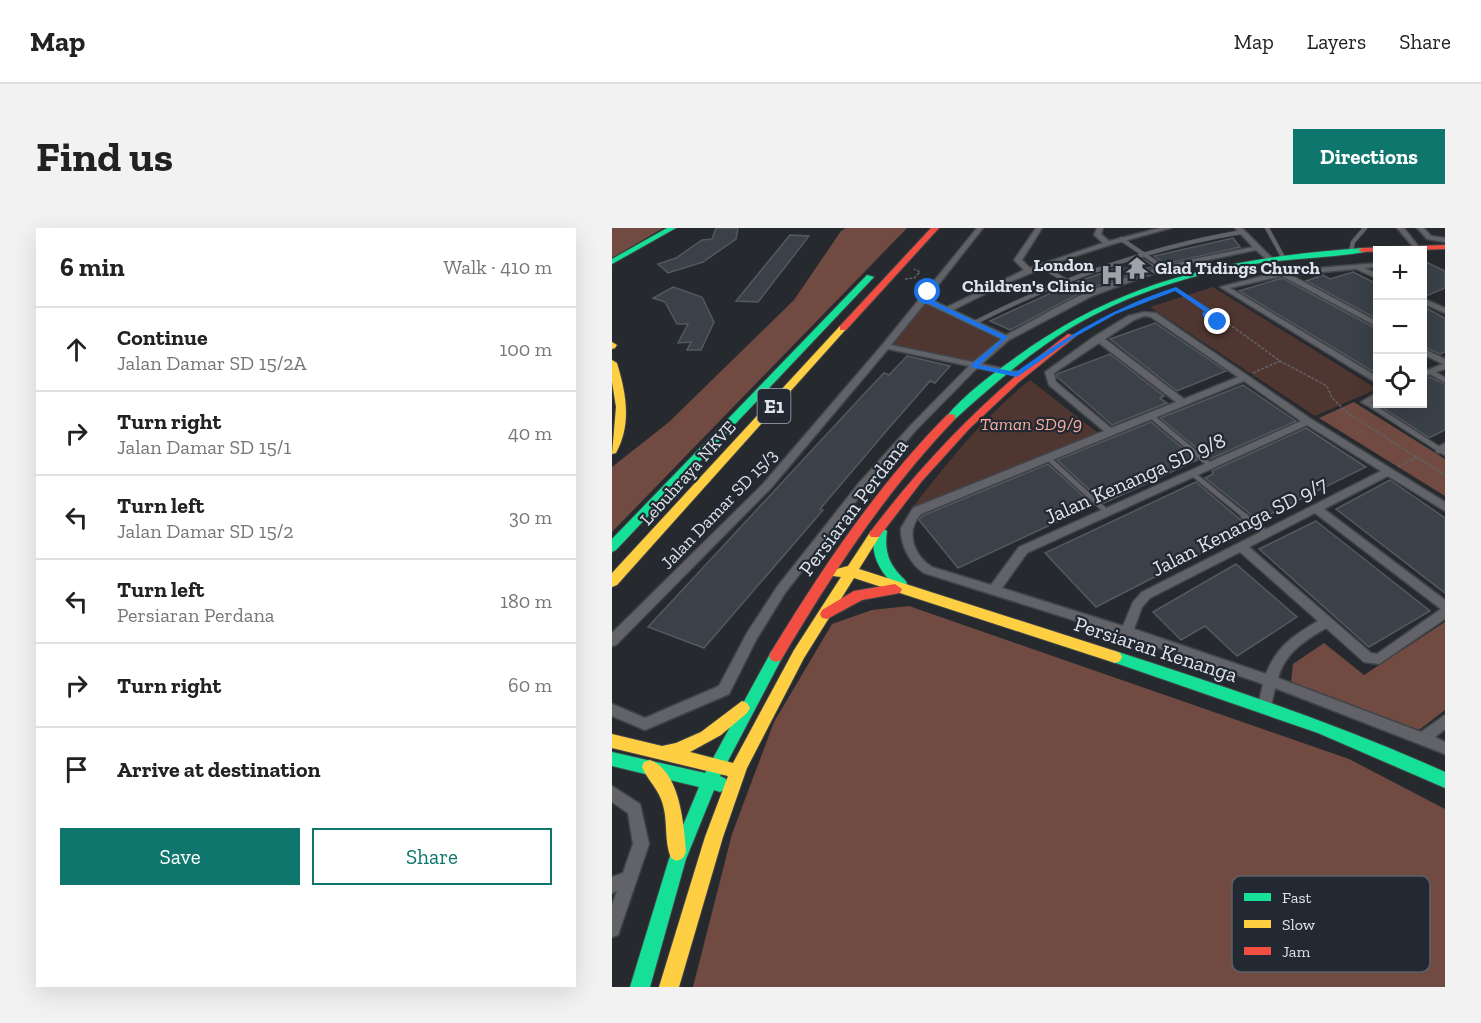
<!DOCTYPE html>
<html lang="en">
<head>
<meta charset="utf-8">
<style>
  body { margin:0; font-family:"Zilla Slab",serif; background:#f2f2f2; color:#222 }
  .controls { position:absolute; right:18px; top:18px; display:grid; overflow:hidden; border-radius:0px; box-shadow:0 6px 24px #0002 }
  .controls button { width:54px; height:54px; display:grid; place-items:center; padding:0; border:0; border-bottom:2px solid #e0e0e0; background:#fff; color:#222; font:30px sans-serif }
  .stop { position:absolute; width:18px; height:18px; margin:-14px; border:4px solid #1a73e8; border-radius:50%; background:#fff }
  .stop.end { background:#1a73e8; border-color:#fff; box-shadow:0 2px 6px #0008 }
  .list { margin:0; padding:0; list-style:none }
  h2 { display:flex; justify-content:space-between; align-items:center; height:78px; margin:0; padding:0 24px; font-size:26px }
  h2 small { font-size:20px; font-weight:400; color:#767676 }
  .list li { display:grid; grid-template-columns:39px 1fr auto; gap:18px; align-items:center; box-sizing:border-box; height:84px; padding:0 24px; border-top:2px solid #e0e0e0 }
  .list b { display:block; font-size:22px; white-space:nowrap }
  .list p { margin:0; font-size:20px; white-space:nowrap; color:#767676 }
  .list em { font-size:20px; font-style:normal; color:#767676 }
  .actions { display:flex; gap:12px; padding:18px 24px }
  .actions a { flex:1; padding:14px 0; border:2px solid #0f766e; border-radius:0px; text-align:center; font-size:21px; color:#0f766e }
  .actions .main { background:#0f766e; color:#fff }
  .icon { flex:none; width:33px; height:33px; fill:none; stroke:currentColor; stroke-width:2; stroke-linecap:round; stroke-linejoin:round }
  .map { position:relative; flex:none; width:833px; height:759px; overflow:hidden; border-radius:0px }
  header { display:flex; align-items:center; gap:36px; box-sizing:border-box; height:84px; padding:0 30px; background:#fff; border-bottom:2px solid #e0e0e0 }
  header strong { font-size:28px }
  nav { display:flex; gap:33px; margin-inline-start:auto; font-size:21px }
  .intro { display:flex; align-items:center; justify-content:space-between; box-sizing:border-box; height:144px; padding:0 36px }
  h1 { margin:0; font-size:42px }
  .button { padding:15px 27px; border-radius:0px; background:#0f766e; color:#fff; font-size:21px; font-weight:700 }
  main { display:flex; gap:36px; padding:0 36px }
  aside { flex:1; background:#fff; border-radius:0px; box-shadow:0 6px 24px #0002 }
  .map>svg:first-child { display:block }
  .green { fill:#503630 }
  .forest { fill:#714b42 }
  .building { fill:#3a4149; stroke:#55585d; stroke-width:1.5 }
  .lines { fill:none; stroke-linecap:round; stroke-linejoin:round }
  .lane-far2-casing { stroke:#414549; stroke-width:5 }
  .lane-far1-casing { stroke:#414549; stroke-width:7 }
  .lane-casing { stroke:#414549; stroke-width:9 }
  .street-casing { stroke:#414549; stroke-width:3 }
  .fast-casing { stroke:#414549; stroke-width:2 }
  .slow-casing { stroke:#414549; stroke-width:2 }
  .jam-casing { stroke:#414549; stroke-width:2 }
  .path { stroke:#606266; stroke-width:1.5; stroke-dasharray:3 1.5; stroke-linecap:butt }
  .lane-far2 { stroke:#616368; stroke-width:4 }
  .lane-far1 { stroke:#616368; stroke-width:4.5 }
  .lane { stroke:#616368; stroke-width:6 }
  .street { fill:#616368; fill-rule:evenodd }
  .fast { fill:#16e098; fill-rule:evenodd }
  .slow { fill:#ffcf43; fill-rule:evenodd }
  .jam { fill:#f24e42; fill-rule:evenodd }
  .route { fill:#1a73e8 }
  .labels { text-anchor:middle; dominant-baseline:central; stroke-width:4.5; stroke-linejoin:round; paint-order:stroke }
  .far-poi-label { font-size:18px; font-weight:bold; fill:#dfe4ea; stroke:#222933; text-anchor:end }
  .far-park-label { font-size:18px; font-style:italic; fill:#f9ae9a; stroke:#222933 }
  .far-street-label { font-size:18px; fill:#dfe4ea; stroke:#222933 }
  .shield { fill:#222933; stroke:#a6acb3; stroke-width:1.5 }
  .shield-label { font-size:20px; font-weight:bold; fill:#dfe4ea }
  .street-label { font-size:21px; fill:#dfe4ea; stroke:#222933 }
  .key { fill:#222933; stroke:#5b616a; stroke-width:1.5 }
  .key-label { font-size:16px; fill:#dfe4ea }
</style>
</head>
<body>
<header>
<strong>Map</strong>
<nav><a>Map</a><a>Layers</a><a>Share</a></nav>
</header>
<div class="intro"><h1>Find us</h1><a class="button">Directions</a></div>
<main>
<aside>
<h2>6 min<small>Walk · 410 m</small></h2>
<ul class="list">
<li><svg class="icon" aria-label="ahead" viewBox="0 0 24 24"><path d="M12 20V5M6 11l6-6 6 6"/></svg><div><b>Continue</b><p>Jalan Damar SD 15/2A</p></div><em>100 m</em></li>
<li><svg class="icon" aria-label="right" viewBox="0 0 24 24"><path d="M7 20v-9h11M14 6l5 5-5 5"/></svg><div><b>Turn right</b><p>Jalan Damar SD 15/1</p></div><em>40 m</em></li>
<li><svg class="icon" aria-label="left" viewBox="0 0 24 24"><path d="M17 20v-9H6M10 6l-5 5 5 5"/></svg><div><b>Turn left</b><p>Jalan Damar SD 15/2</p></div><em>30 m</em></li>
<li><svg class="icon" aria-label="left" viewBox="0 0 24 24"><path d="M17 20v-9H6M10 6l-5 5 5 5"/></svg><div><b>Turn left</b><p>Persiaran Perdana</p></div><em>180 m</em></li>
<li><svg class="icon" aria-label="right" viewBox="0 0 24 24"><path d="M7 20v-9h11M14 6l5 5-5 5"/></svg><div><b>Turn right</b></div><em>60 m</em></li>
<li><svg class="icon" aria-label="arrive" viewBox="0 0 24 24"><path d="M6 21V4h12l-3 4 3 4H6"/></svg><div><b>Arrive at destination</b></div></li>
</ul>
<div class="actions"><a class="main">Save</a><a>Share</a></div>
</aside>
<div class="map">
<svg width="833" height="759" viewBox="0 0 833 759">
  <rect width="100%" height="100%" fill="#262a2f"/>
  <path class="green" d="M601,59L765,161L703,188L538,79Z
    M312,73L390,111L362,136L279,118Z
    M418,152L486,205L297,284C335,235 369,191 418,152Z"/>
  <path class="forest" d="M0,0H51L0,30Z
    M234,0H295L0,304V239L57,194L182,72L229,3Z
    M742,174L833,231V268L707,190Z
    M297,378L737,531L833,581V759H81L120,606L162,494L220,396L260,382Z
    M833,394V482L807,502L679,455L681,436L712,415L752,447Z"/>
  <path class="building" d="M104,0H126L124,11L91,34L56,45L46,36L64,30L90,12L100,11Z
    M178,7L197,8L146,74L124,73Z
    M621,10L628,19L553,36L542,28Z
    M531,31L542,38L477,61L464,54Z
    M810,32L833,43V60L812,69Z
    M741,44L765,56V91L694,53L711,47L718,51Z
    M670,50L765,101V146L627,63Z
    M454,58L468,65L398,102L378,93Z
    M61,59L90,69L102,94L89,122H75L79,114L66,115L76,96H65L53,74L41,70Z
    M810,78L833,90V124L828,126L810,118Z
    M543,95L614,143L565,163L498,111Z
    M498,126L552,168L548,170L555,175L500,197L445,149V146Z
    M295,128L338,138L323,155L318,153L276,201L208,281L211,282L92,420L36,399L252,166L272,145L277,147Z
    M818,149L833,156V202L817,210L765,176H810V151Z
    M631,157L684,193L598,231L548,190Z
    M539,194L585,232L492,275L445,232Z
    M694,200L754,239L646,292L593,250L601,246L600,243Z
    M436,236L481,277L346,340L307,292L310,288Z
    M778,252L833,290V365L724,281Z
    M584,254L638,300L484,379L433,325Z
    M704,293L818,383L757,419L647,321Z
    M624,336L685,389L625,428L593,398L569,412L541,384Z"/>
  <g class="lines">
    <g class="lane-far2-casing">
      <path id="lane-far2" d="M655,0L671,29
        M509,11L552,40
        M739,23L741,14L753,0
        M427,37L477,66
        M362,95C448,51 534,20 630,4"/>
    </g>
    <g class="lane-far1-casing">
      <path id="lane-far1" d="M819,144L833,152
        M754,174L833,225
        M538,187L599,238
        M435,229L495,284
        M581,246L634,289"/>
    </g>
    <g class="lane-casing">
      <path id="lane" d="M632,288L653,305"/>
    </g>
    <g class="street-casing">
      <path id="street" d="M365,0H371L316,70L335,79L412,42L402,32L424,0H430L410,32L418,40L491,15L482,7L485,0H491L489,6L497,13L548,0H559L501,16L445,34L391,57L341,82L394,107C421,93 448,76 476,64C529,41 585,30 641,19L623,0H630L661,31L655,32L644,22L567,38L531,49L480,68L397,112L370,136L408,144V148L365,140L305,201L255,259L173,365L144,412L117,466L33,502L0,488V476L33,490L107,458L135,405L165,359L247,255L299,197L357,138L276,121L159,260L4,417L0,418V405L151,256L271,116ZM313,75L389,111L361,134L279,117Z
        M785,0H792L807,19V21H803Z
        M805,0H812L819,8L833,10V14L815,11Z
        M766,35V39L753,40L766,46V51L744,41L679,47L766,94V99L670,48L618,60L766,149V156L608,59L670,43Z
        M810,70L833,80V85L810,75Z
        M532,84L544,85L699,191L833,274V283L776,248L712,281L833,372V391L767,436L752,434L714,400C692,413 673,425 666,450L809,504L833,487V501L823,509L833,514V526L663,460L658,482L653,484L648,482L646,478L651,456L509,407L312,345C298,336 288,316 289,300L301,280L492,203L437,157L433,144L483,108L516,88ZM532,88L539,89L626,149L572,171L493,111L522,92ZM487,115L564,174L499,200L444,154L442,145ZM632,153L689,193L407,319L379,357L320,339C301,327 293,303 309,286ZM695,197L769,243L530,364L521,374L511,398L390,360L415,325ZM703,285L829,381L765,426L759,425L637,319ZM628,324L706,393C682,407 664,419 654,446L522,401L530,379L538,370Z
        M810,120L833,131V141L810,149V144L831,136L810,126Z
        M766,164V171L754,177L749,174Z
        M833,215V222L827,225L824,224V220Z
        M0,558L28,576L37,616L8,701L6,707L0,709V677L5,663L0,665V649L11,645L21,616L16,585L0,574Z"/>
    </g>
    <g class="fast-casing">
      <path id="fast" d="M55,0H64L0,36V31Z
        M750,20L754,22L753,24C713,31 671,30 631,38C562,50 492,75 434,116C401,139 372,165 343,191H335L334,189C353,166 379,147 403,130C512,50 619,30 750,20Z
        M255,47L262,49L4,322L0,324V311Z
        M269,299L275,303C272,324 277,337 293,352L295,355L293,358H283C267,343 255,322 265,300Z
        M164,422L169,424L171,428L108,548L114,551L116,556L114,561L108,564L102,562L74,631L38,759H18L57,631L87,559L0,538V524L93,545L159,424Z
        M503,423C615,459 726,496 833,544V560L706,505L498,433L496,429L498,425Z"/>
    </g>
    <g class="slow-casing">
      <path id="slow" d="M228,98L235,100L5,357L0,359V345Z
        M0,114L5,117L3,120L0,121Z
        M0,132L5,135C14,165 20,196 4,225L0,226L4,179L0,154Z
        M263,302L269,306L247,341L503,423L508,425L510,429L508,433L503,435L242,350L192,430L135,540L111,609L67,759H47L93,609L116,548L0,520V506L50,518L64,515L89,504L130,473L135,475L138,480L135,485L109,507L78,524L121,535L182,422L229,349L221,348L220,345L221,342L236,338L259,303Z
        M38,532C68,543 72,597 74,624L71,630L65,633L59,630C52,614 56,594 51,577C47,561 36,553 30,539L32,534Z"/>
    </g>
    <g class="jam-casing">
      <path id="jam" d="M319,0H327L234,102H228V98Z
        M833,17V21L750,24L746,22L750,20Z
        M456,106L464,108L407,154L357,201L310,253L267,309H259L257,306L259,303C316,228 380,163 456,106Z
        M339,186L343,187V191C273,264 220,346 169,432L164,434L159,432L157,428L159,424C211,339 265,258 335,187Z
        M283,356L290,361L288,365L250,372L215,391L210,390L208,386L210,382L242,363Z"/>
    </g>
    <path class="path" d="M293,51L302,50L308,44L302,41
      M564,61L596,83
      M607,82L616,86V92L604,94L593,88L596,83Z
      M613,93L668,133L715,158L720,170L737,186L833,247
      M641,145L668,133
      M786,239L805,229"/>
    <use href="#lane-far2" class="lane-far2"/>
    <use href="#lane-far1" class="lane-far1"/>
    <use href="#lane" class="lane"/>
    <use href="#street" class="street"/>
    <use href="#fast" class="fast"/>
    <use href="#slow" class="slow"/>
    <use href="#jam" class="jam"/>
  </g>
  <path class="route" d="M564,59L599,82L598,90L608,93V95L593,92L590,86L592,83L563,63L504,86L461,110L405,149L359,139V137L390,111L308,71L314,63H318L315,70L396,109L367,137L404,144C455,108 504,78 564,59Z"/>
  <defs>
    <g id="temple-bare" transform="scale(1.8)"><path d="M0-6L5-2H3V0L6.5 2.5H4V6H1.5V3h-3V6H-4V2.5H-6.5L-3 0V-2H-5Z" fill="#9ea3a9" stroke="#222933" stroke-width="2.5" paint-order="stroke"/></g>
    <g id="hospital-bare" transform="scale(1.8)"><path d="M-5-5h3v3.5h4V-5h3V5h-3V1.5h-4V5h-3Z" fill="#9ea3a9" stroke="#222933" stroke-width="2.5" paint-order="stroke"/></g>
  </defs>
  <g fill-rule="evenodd">
    <use href="#temple-bare" x="525" y="40"/>
    <use href="#hospital-bare" x="500" y="47"/>
  </g>
  <g class="labels">
    <g class="far-poi-label">
      <text x="482" y="37">London<tspan x="482" dy="21">Children's Clinic</tspan></text>
      <text x="543" y="40" text-anchor="start">Glad Tidings Church</text>
    </g>
    <g class="far-park-label">
      <text x="419" y="196">Taman SD9/9</text>
    </g>
    <g class="far-street-label">
      <text transform="translate(76 245) rotate(-48)">Lebuhraya NKVE</text>
      <text transform="translate(107 281) rotate(-46)">Jalan Damar SD 15/3</text>
    </g>
    <rect class="shield" x="145.5" y="161" width="33" height="34" rx="4.5"/>
    <g class="shield-label">
      <text x="162" y="178">E1</text>
    </g>
    <g class="street-label">
      <text transform="translate(523 250) rotate(-24)">Jalan Kenanga SD 9/8</text>
      <text transform="translate(241 279) rotate(-53)">Persiaran Perdana</text>
      <text transform="translate(627 298) rotate(-27)">Jalan Kenanga SD 9/7</text>
      <text transform="translate(544 421) rotate(18)">Persiaran Kenanga</text>
    </g>
  </g>
  <rect x="620" y="648" width="198" height="96" rx="9" class="key"/>
  <rect x="632" y="665" width="27" height="8" fill="#16e098"/>
  <rect x="632" y="692" width="27" height="8" fill="#ffcf43"/>
  <rect x="632" y="719" width="27" height="8" fill="#f24e42"/>
  <g class="key-label">
    <text x="670" y="675">Fast</text>
    <text x="670" y="702">Slow</text>
    <text x="670" y="729">Jam</text>
  </g>
</svg>
<div class="controls">
<button>+</button>
<button>−</button>
<button><svg class="icon" aria-label="locate" viewBox="0 0 24 24"><circle cx="12" cy="12" r="6"/><path d="M12 2v4M12 18v4M2 12h4M18 12h4"/></svg></button>
</div>
<div class="stop" style="left:316px;top:64px"></div>
<div class="stop end" style="left:606px;top:94px"></div>
</div>
</main>
</body>
</html>
